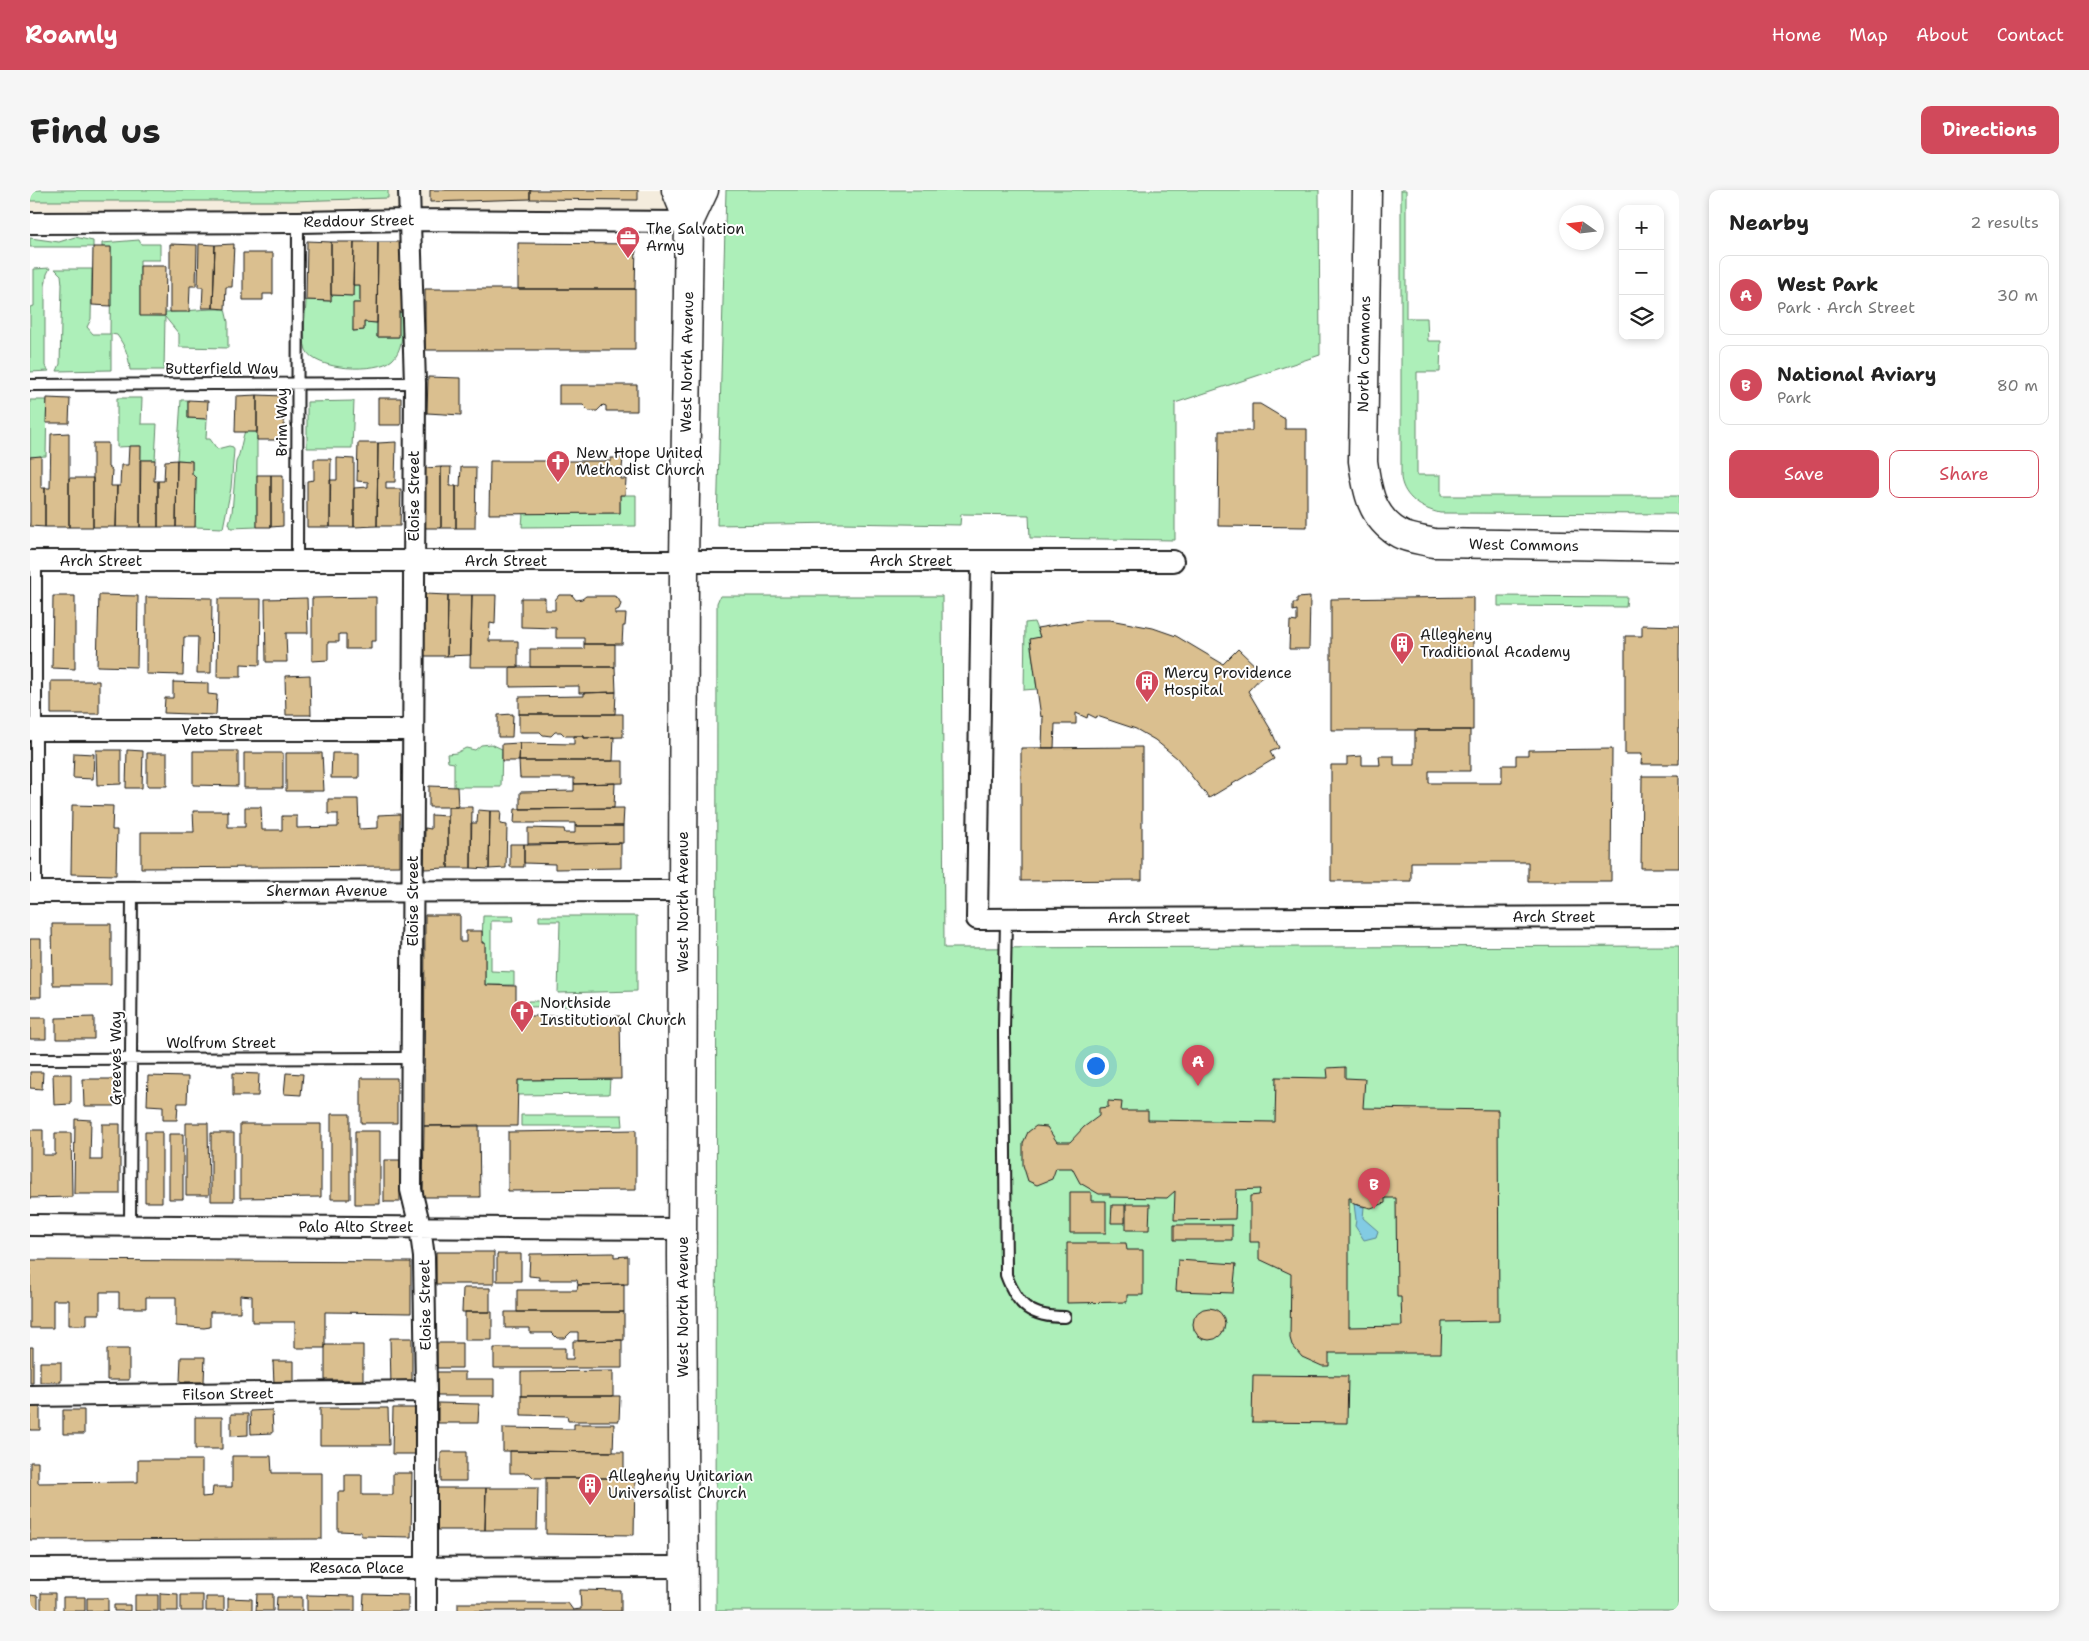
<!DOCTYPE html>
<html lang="en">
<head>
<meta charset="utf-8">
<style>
  body { margin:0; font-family:"Shantell Sans",sans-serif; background:#f6f6f6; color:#222 }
  .controls { position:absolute; right:15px; top:15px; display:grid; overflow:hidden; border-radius:10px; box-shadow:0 2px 8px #0003 }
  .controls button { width:45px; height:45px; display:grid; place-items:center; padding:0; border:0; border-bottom:1px solid #e0e0e0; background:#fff; color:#222; font:25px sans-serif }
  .compass { position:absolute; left:1529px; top:15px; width:45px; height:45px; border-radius:50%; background:#fff; box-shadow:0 2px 8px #0003; rotate:284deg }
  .you { position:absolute; left:1065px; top:875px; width:18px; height:18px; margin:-12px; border:4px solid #fff; border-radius:50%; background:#1a73e8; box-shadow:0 0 0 8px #1a73e833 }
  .badge { display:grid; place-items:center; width:32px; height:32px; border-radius:50%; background:#d1495b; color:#fff; font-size:16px; font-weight:700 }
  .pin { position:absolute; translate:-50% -41px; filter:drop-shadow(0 1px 2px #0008) }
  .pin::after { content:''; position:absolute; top:26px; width:18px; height:15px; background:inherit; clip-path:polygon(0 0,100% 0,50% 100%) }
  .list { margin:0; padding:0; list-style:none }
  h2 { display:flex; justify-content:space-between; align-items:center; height:65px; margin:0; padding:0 20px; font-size:21px }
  h2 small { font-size:16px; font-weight:400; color:#767676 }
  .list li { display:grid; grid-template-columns:32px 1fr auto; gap:15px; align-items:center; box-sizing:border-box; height:80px; margin:0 10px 10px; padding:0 10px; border:1px solid #e0e0e0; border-radius:10px }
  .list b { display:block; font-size:19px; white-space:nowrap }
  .list p { margin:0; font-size:16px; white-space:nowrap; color:#767676 }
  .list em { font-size:16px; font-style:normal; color:#767676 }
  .actions { display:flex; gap:10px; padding:15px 20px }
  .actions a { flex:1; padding:11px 0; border:1px solid #d1495b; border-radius:10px; text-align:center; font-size:18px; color:#d1495b }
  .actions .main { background:#d1495b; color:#fff }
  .icon { flex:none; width:28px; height:28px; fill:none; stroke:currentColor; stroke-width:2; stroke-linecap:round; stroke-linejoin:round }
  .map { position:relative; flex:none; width:1649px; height:1421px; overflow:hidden; border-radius:10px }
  header { display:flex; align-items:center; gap:30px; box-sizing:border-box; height:70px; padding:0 25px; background:#d1495b; color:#fff }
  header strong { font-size:24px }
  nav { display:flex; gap:28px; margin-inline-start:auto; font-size:18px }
  .intro { display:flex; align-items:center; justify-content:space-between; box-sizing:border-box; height:120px; padding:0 30px }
  h1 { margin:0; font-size:35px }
  .button { padding:12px 22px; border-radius:10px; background:#d1495b; color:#fff; font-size:18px; font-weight:700 }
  main { display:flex; gap:30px; padding:0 30px }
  aside { flex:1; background:#fff; border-radius:10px; box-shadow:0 2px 8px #0003 }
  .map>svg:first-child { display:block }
  .built { fill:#f4ecdd }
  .green { fill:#adefb9; stroke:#64866a }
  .water { fill:#82cbe3; stroke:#598593 }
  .building { fill:#dabf8f; stroke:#1c1c1c; fill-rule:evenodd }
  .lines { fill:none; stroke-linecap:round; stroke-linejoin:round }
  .lane-casing { stroke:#1c1c1c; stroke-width:14 }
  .street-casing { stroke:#1c1c1c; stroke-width:24 }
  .secondary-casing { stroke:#1c1c1c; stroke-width:31 }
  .lane { stroke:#fff; stroke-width:10 }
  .street { stroke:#fff; stroke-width:20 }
  .secondary { stroke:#fff; stroke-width:28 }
  .labels { text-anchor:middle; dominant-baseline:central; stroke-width:4; stroke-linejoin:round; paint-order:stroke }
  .street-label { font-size:15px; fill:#1c1c1c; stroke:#fff }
  .poi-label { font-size:15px; fill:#1c1c1c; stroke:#fff; text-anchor:start }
</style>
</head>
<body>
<header>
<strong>Roamly</strong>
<nav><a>Home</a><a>Map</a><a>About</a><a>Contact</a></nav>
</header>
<div class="intro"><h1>Find us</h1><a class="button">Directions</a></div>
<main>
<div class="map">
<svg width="1649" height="1421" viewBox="0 0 1649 1421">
  <rect width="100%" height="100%" fill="#fff"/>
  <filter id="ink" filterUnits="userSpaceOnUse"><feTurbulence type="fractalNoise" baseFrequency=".02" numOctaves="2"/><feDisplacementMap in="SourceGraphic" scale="10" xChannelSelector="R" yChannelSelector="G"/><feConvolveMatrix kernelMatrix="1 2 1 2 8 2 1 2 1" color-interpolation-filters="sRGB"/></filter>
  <g filter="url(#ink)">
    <path class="built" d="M0,0H653L659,32H0Z"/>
    <path class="green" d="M0,0H358V8L261,11H0Z
      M696,0H1289L1290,165L1145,213V350L1000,348L999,325L931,324L930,335L810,333L687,335Z
      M1371,0H1376V128H1397L1398,151H1411L1410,182H1387V285H1411V306H1649V324L1410,323C1392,319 1374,308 1371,288Z
      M45,47L63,51V57H0V48L29,52Z
      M109,50L111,54H130V70H110V125L135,126V122C156,122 174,118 195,119L198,132V158L149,157V144L135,127L134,180H100C99,166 95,156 87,145L81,144V180L27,181L30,174L32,94L31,85L25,79H62L61,129L57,137L63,144H80L81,58L72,57V53Z
      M20,78L17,84L15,96V176L19,181L0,182V117L4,116V79Z
      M323,95H330V113H324L323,141L334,140V132L347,133V147H368L369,122H372C373,137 374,159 362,170C347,183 285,181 276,160C271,146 276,125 276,110L301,111V105L323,106Z
      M87,208H112L111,234H127L125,270H110V256L87,257Z
      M0,210H17L16,266L0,267Z
      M151,210H158V228L177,229L176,249H180L187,259L199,256L203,257L204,260L201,298L193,338L165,337L166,288L162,284V271L147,270Z
      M324,211L322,258H277V212Z
      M215,241L227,242V337L201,338L199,333L202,323L206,272C211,262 211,252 215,241Z
      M590,305H606V336L492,337L493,323H590Z
      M690,406H912L914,758L1649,756V1421H686L687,413Z
      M1468,406L1597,407L1596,417L1468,416Z
      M1004,432L1010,447L1000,450L1007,499L994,500L995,433Z
      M461,554L472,559L471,597H424V573L418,572L417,564L426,563L436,558L445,560L451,555Z
      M453,726H483L484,731H461V781L484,782V795H455V753H452Z
      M509,726H607V801L528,803L530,731H509Z
      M498,811H542V816L497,817Z
      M580,889L579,904L487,905L488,890Z
      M491,925H592L593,936H491Z"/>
    <path class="water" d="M1324,1014L1334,1017L1333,1028L1348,1041L1346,1047L1334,1050L1325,1036L1326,1030Z"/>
    <path class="building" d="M400,0H500V9L400,12Z
      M500,0H608V10L500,9Z
      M277,51L301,52V111L276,110Z
      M301,52H324L323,106L301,105Z
      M324,52H348L347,133L334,132V140L323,141V113H330V95H323Z
      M348,52H372V122H369V147H347Z
      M488,53L606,54L605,99H488Z
      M140,54L167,55L166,96H160L159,122H140Z
      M169,54L185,55L183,118H172L173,97H168Z
      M204,54L202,97H196L195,119L183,118L185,55Z
      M63,57H81V116L62,115Z
      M213,63H243V104H233V110H213Z
      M110,76H136L135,126H110Z
      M395,99H605V160H395Z
      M398,187L431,188V225L397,223Z
      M529,195H607V221H576V216L573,215L567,221H559L553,215H529Z
      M227,205L254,206V250H227Z
      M227,205V242H205L206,206Z
      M17,208L40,209L39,233H16Z
      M348,208H371V235H348Z
      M158,210L178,211L177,229L158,228Z
      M1222,214H1230L1255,229V239H1277V337L1188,336L1189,241H1222Z
      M39,243V337H15V298H20L21,244Z
      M366,252L365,292H356V299H371L370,336H347L348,253Z
      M63,253H78V277L82,280L81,296H87L86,337H63Z
      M328,253H348L347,336L324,337V298L338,297V292L327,291Z
      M99,256H111L110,337H86L87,296H90L91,275H98Z
      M11,266V298H15V337L0,336V267Z
      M307,268L324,269V337H300V290H307Z
      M581,268H593L591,289H596L595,305H590V323L459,324L460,271H581Z
      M284,269H301L300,337H277V291L284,290Z
      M110,270H125L124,291H128V337H110Z
      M147,270L146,337H128V291H134L135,271Z
      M147,270L162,271V284L166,288L165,337H146Z
      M411,277V338H394V278Z
      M411,277H421L420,296H426V338H411Z
      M431,277H446L445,338H426V296H430Z
      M227,285H241V337H227Z
      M241,285H253V336L241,337Z
      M39,288H63V337H39Z
      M395,404L418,405L417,466H394Z
      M69,405L108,406L107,477L67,476Z
      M418,405H442L441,465L417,466Z
      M442,405H466L465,434L460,433L459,451H488V477H440Z
      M529,405H542L546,410L552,409L556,406H584L588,408L591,414L589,419L585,421V424H596L595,436H593L592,454H554V448H526V438L491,437V408H515V420H525V410Z
      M23,406H45V479L22,478Z
      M116,407L182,408L181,483H167L168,447H154L153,485L116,484Z
      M346,407V451H341V459H316V444H309V452H298V470L282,471V408Z
      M1280,407L1279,459H1259L1260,431L1267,432V420L1263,421V413H1267V408Z
      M1443,407V540H1301V409Z
      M277,408L278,443H256L257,472H236L235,409Z
      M188,409H231L230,475L211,474V487H187Z
      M1056,430H1080L1123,438L1146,446L1193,474L1208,459L1234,484L1218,501L1241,540L1249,558L1240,562L1244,569L1179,608L1147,568L1125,550L1106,539L1067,526L1066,528L1058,524L1057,528L1046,523V534H1025L1024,558H1012L1013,526L1011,527L1000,449L1010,447L1007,438Z
      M1612,435L1649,436V574H1611L1612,564H1595V446H1612Z
      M554,454H585V477H500V459H554Z
      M480,477H585L586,502L549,503V496L480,497Z
      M280,485L281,525H256L255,486Z
      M21,491H69V524H21Z
      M143,492L178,493V504L187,505L186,525L134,523L135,508H143Z
      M586,502L585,524H489V507L554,506V503Z
      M483,524L482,547H468V525Z
      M489,524H593V547L554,548V546H535L531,542H525L521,546L513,545L510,542H489Z
      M1385,540H1440V581H1399V593H1472V575H1486V565H1498V560L1582,559L1581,691H1498V672H1381V691H1301V575H1317V567L1332,566V575H1350L1349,566H1364V575H1385Z
      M544,546H554V548L584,547L583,571H489L490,553L544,554Z
      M490,553L489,571H472V554Z
      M1112,557V690L991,691V558Z
      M66,560H91V594L67,595Z
      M97,560L113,561L112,598H96Z
      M163,561H208V596L163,595Z
      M44,563L64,564L63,589L43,588Z
      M117,563H137V596H117Z
      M214,563H253V598H214Z
      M256,563H292L294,601H256Z
      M302,563H329V588H301Z
      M489,571H593V593L544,594V588H490Z
      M1612,586H1649V678H1611Z
      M585,593L584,618L490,619V602L544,601V594Z
      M399,596L427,597L428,617H399Z
      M298,609H328L329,639L348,638V625L370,624V676L111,678V642H164L163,621H198V637H215V617H231L232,640H252V626H267V638L308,637V624H298Z
      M42,615L83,616L82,640H87L86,685L41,684Z
      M418,617H442L441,678H418Z
      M594,618L593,636H545V633H484L485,619Z
      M448,620L460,621L459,679L441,678V633H447Z
      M460,621H471L470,634L477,635L476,678L459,679Z
      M401,625L418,626V678L394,679L395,638L401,639Z
      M545,636H593V653L498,655V638L534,639L535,643H545Z
      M591,653V678L525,679V674L494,673V654Z
      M480,654H494V677H480Z
      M395,725H430V752H436V741H452V753H455V795L486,796V826H590L591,889L488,890L487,936H394Z
      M22,734H81V795H23Z
      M0,749H11V807H0Z
      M64,827V849H26V828Z
      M0,828H16V849H0Z
      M1315,877V888L1335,889L1333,918L1468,920L1469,1131L1412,1132L1411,1163H1299V1176H1292L1272,1167L1262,1155L1260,1148L1261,1084L1229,1069V1052H1220V1006L1229,1005L1230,999L1206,1000L1205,1029L1144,1030L1145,1001L1137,1008L1080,1007V1004H1069L1050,993L1042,978H1026L1022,989L1007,995L998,991L993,975V953L998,942L1006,936L1017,937L1027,952H1040L1054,937L1069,926V918L1078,917V911L1092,912L1091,921H1118V930L1245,932L1246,887L1298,888L1297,878ZM1319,1008H1321V1012L1324,1014L1341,1018L1355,1013V1008H1366L1367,1107H1371L1372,1136L1319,1137Z
      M0,882H13L12,899L0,898Z
      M203,883L229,884L228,906H203Z
      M256,883L273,884L271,905L254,904Z
      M23,884H41V914L24,915Z
      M118,886L158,887L157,913H148L147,930H133V916L117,915Z
      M331,888H367V933H331Z
      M53,889H84L85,916H54Z
      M301,924H320V1009H301Z
      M45,929L61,930L60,970H72V934H90V1004H44Z
      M156,933H178L179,1005H156Z
      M210,934H291V1007L210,1008Z
      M449,935L450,1007H393L394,936Z
      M0,940H13V965H25V943H41L42,1007L0,1008Z
      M606,940V1000L478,1001V942Z
      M325,941H350V1014H325Z
      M115,942H132V1012H115Z
      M181,943H204V1011H181Z
      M139,944H153V1009H139Z
      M354,970H370V1012H354Z
      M1040,1002H1061V1011H1076V1043H1040Z
      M1096,1014H1120L1119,1040H1096Z
      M1082,1015H1095V1033H1081Z
      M1144,1035H1202V1050H1144Z
      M1037,1053H1096L1097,1060H1113V1105H1097V1112L1037,1113Z
      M406,1062H464V1094H406Z
      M584,1063V1067L598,1066V1094L548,1095L547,1090H509V1087L499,1086L500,1064Z
      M467,1064H491V1091H467Z
      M0,1070L381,1072V1123L295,1122V1158H265V1132H222V1106L210,1105V1122H180V1137L174,1138L146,1136V1107H116V1118H89V1102H70V1124H57V1135H39V1110H23V1138H0Z
      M1148,1070L1206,1074L1203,1103L1146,1101Z
      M594,1094V1122H487V1100H547L548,1095Z
      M433,1098H460V1122H432Z
      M1163 1134a16 16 0 1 1 32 0a16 16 0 1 1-32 0Z
      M435,1122H462V1150H435Z
      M475,1122H594V1150L548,1151V1142H541L535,1148H527L522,1143H500V1138H475Z
      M360,1148H382V1198H361Z
      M592,1150V1178H464V1158H535V1169H543V1151Z
      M407,1153H432V1178H407Z
      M295,1155H333V1190H295Z
      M0,1157H3V1193H0Z
      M77,1159H99V1190H77Z
      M151,1167H175L174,1192H150Z
      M243,1171H264V1193L244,1194Z
      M10,1172H31V1192H10Z
      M583,1181V1206H491V1182Z
      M405,1182H435V1189H464V1206H405Z
      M1223,1185L1318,1186L1317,1233L1222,1232Z
      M491,1206H590L589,1231H538L537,1226L491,1225Z
      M408,1213L449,1214L448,1233H408Z
      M0,1216H10V1240H0Z
      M290,1218H358L359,1255H290Z
      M363,1218H386V1264H362Z
      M33,1220H54V1244H33Z
      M242,1220L243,1243L221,1244L220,1221Z
      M201,1224H218V1245L201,1246Z
      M165,1227H192V1259H165Z
      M544,1234H584L583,1262L473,1261V1238L544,1239Z
      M480,1261L594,1262V1288H504L499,1283H480Z
      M411,1262H436V1291H411Z
      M202,1266H241L242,1283H292V1349L0,1350V1272H8V1293L108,1292V1270H172V1307L182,1306L183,1297H202Z
      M363,1283H382L381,1347L331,1346V1342L308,1341V1302H315V1285H332V1305H363Z
      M516,1288H605L604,1345L516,1344Z
      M404,1298H456L455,1340H404Z
      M456,1298H508L507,1340H455Z
      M550,1400L591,1401V1421H428V1413H538L543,1420L551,1419Z
      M11,1403H25V1421H11Z
      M130,1403L148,1404V1421H130Z
      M227,1404H243V1421H226Z
      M334,1404L378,1405V1421H333Z
      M0,1405L8,1406V1421H0Z
      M105,1405H128V1421H105Z
      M151,1405H173V1421H151Z
      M277,1405L325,1406V1421H277Z
      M33,1407H55V1421H33Z
      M176,1407H194V1421H176Z
      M247,1407H272V1421H246Z
      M57,1408H78V1421H57Z
      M198,1408L222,1409V1421H198Z
      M84,1415H100V1421H84Z"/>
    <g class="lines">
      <g class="lane-casing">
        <path id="lane" d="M0,195L385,193
          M6,371V702
          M267,371L268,32
          M976,729L974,841L976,1085C988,1117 1001,1127 1035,1127
          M0,869L382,868
          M100,1035L102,701"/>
      </g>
      <g class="street-casing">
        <path id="street" d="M379,0L385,193L381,1000L390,1037L394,1067L396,1201V1421
          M0,33L268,32L380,30L659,32
          M0,371H1143
          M952,371L947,729L1649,727
          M0,540H383
          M0,702L653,701
          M0,1035L653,1039
          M0,1206L396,1201
          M0,1379L654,1377"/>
      </g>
      <g class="secondary-casing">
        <path id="secondary" d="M646,0L659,32L654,371L652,1064L654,1421
          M1337,0L1333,271C1337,300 1341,328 1370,344C1379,349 1393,350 1404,353L1649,357
          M659,32L674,0"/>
      </g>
      <use href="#lane" class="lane"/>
      <use href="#street" class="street"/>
      <use href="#secondary" class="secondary"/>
    </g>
  </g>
  <defs>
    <g id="office-pin" transform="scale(1.25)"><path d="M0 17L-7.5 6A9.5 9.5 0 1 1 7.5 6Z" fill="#d1495b" stroke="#fff"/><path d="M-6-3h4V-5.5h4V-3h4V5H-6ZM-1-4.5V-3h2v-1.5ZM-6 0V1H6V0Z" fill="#fff"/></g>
    <g id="church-pin" transform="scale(1.25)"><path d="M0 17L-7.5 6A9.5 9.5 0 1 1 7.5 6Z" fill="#d1495b" stroke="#fff"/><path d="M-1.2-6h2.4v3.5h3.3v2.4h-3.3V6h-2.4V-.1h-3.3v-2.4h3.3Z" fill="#fff"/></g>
    <g id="building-pin" transform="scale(1.25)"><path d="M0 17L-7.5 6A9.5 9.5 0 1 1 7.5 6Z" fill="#d1495b" stroke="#fff"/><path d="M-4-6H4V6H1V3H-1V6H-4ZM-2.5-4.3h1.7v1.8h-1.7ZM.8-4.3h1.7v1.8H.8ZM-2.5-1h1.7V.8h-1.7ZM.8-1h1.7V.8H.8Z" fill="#fff"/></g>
  </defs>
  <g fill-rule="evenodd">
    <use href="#office-pin" x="598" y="48"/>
    <use href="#church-pin" x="528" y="272"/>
    <use href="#building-pin" x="1372" y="454"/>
    <use href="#building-pin" x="1117" y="492"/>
    <use href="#church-pin" x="492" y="822"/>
    <use href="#building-pin" x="560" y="1295"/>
  </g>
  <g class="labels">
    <g class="street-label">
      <text transform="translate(329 31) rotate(-1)">Reddour Street</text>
      <text transform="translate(1334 164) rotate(-89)">North Commons</text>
      <text transform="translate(657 172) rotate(-89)">West North Avenue</text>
      <text x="192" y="179">Butterfield Way</text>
      <text transform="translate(252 232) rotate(-90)">Brim Way</text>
      <text transform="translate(384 306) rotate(-90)">Eloise Street</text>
      <text transform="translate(1494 355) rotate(1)">West Commons</text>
      <text x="71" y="371">Arch Street</text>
      <text x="476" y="371">Arch Street</text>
      <text x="881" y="371">Arch Street</text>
      <text x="192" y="540">Veto Street</text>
      <text x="297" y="701">Sherman Avenue</text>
      <text transform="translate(383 711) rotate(-90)">Eloise Street</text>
      <text transform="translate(653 712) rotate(-90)">West North Avenue</text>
      <text x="1524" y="727">Arch Street</text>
      <text x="1119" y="728">Arch Street</text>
      <text x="191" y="853">Wolfrum Street</text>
      <text transform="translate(86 868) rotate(-90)">Greeves Way</text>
      <text x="326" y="1037">Palo Alto Street</text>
      <text transform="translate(395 1115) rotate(-91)">Eloise Street</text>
      <text transform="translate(653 1117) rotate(-90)">West North Avenue</text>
      <text transform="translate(198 1204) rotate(-1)">Filson Street</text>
      <text x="327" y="1378">Resaca Place</text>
    </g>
    <g class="poi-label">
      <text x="616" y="39">The Salvation<tspan x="616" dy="17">Army</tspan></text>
      <text x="546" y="263">New Hope United<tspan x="546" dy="17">Methodist Church</tspan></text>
      <text x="1390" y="445">Allegheny<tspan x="1390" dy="17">Traditional Academy</tspan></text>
      <text x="1134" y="483">Mercy Providence<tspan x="1134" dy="17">Hospital</tspan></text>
      <text x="510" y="813">Northside<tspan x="510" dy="17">Institutional Church</tspan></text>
      <text x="578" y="1286">Allegheny Unitarian<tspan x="578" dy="17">Universalist Church</tspan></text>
    </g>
  </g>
</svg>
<div class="controls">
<button>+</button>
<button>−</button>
<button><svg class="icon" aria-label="layers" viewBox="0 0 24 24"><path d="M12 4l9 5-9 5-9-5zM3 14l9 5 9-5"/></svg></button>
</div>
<svg class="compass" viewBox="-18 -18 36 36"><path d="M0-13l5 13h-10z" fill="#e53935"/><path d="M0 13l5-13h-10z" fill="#767676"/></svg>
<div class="you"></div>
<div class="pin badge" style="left:1168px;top:896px">A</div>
<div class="pin badge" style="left:1344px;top:1019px">B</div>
</div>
<aside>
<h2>Nearby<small>2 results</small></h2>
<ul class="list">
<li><span class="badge">A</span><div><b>West Park</b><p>Park · Arch Street</p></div><em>30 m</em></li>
<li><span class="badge">B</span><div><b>National Aviary</b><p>Park</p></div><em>80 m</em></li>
</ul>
<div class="actions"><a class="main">Save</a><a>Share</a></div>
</aside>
</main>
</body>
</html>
